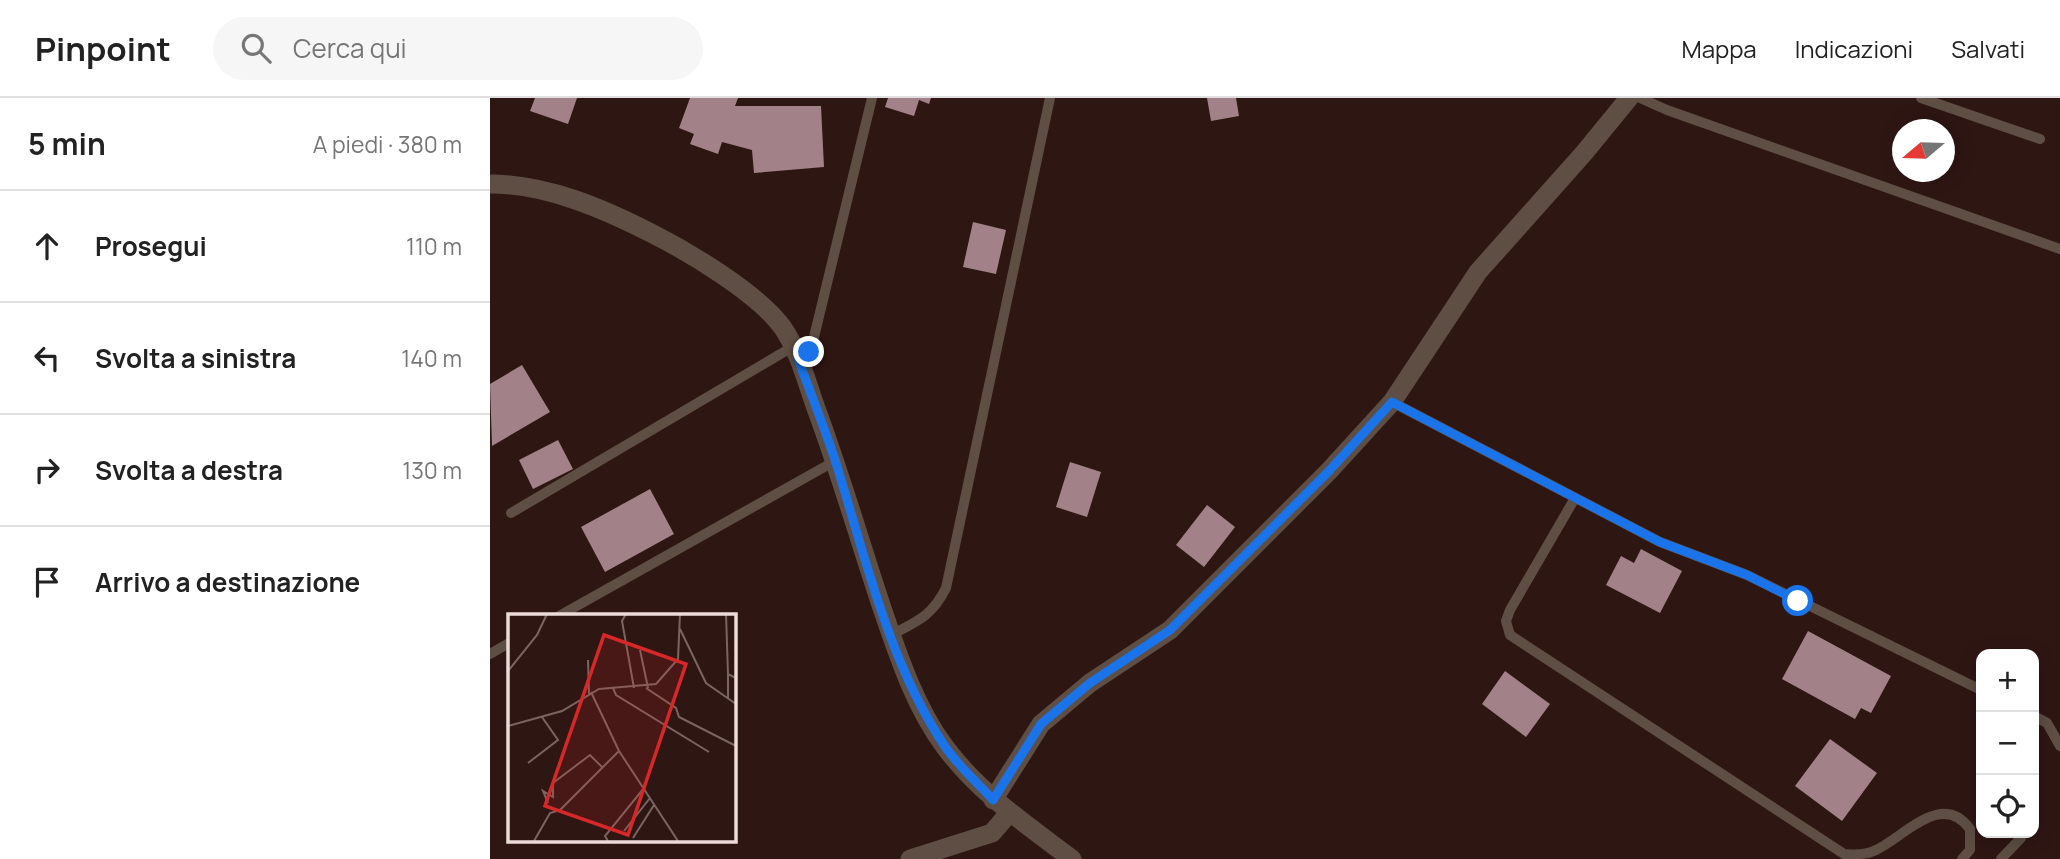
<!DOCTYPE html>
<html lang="it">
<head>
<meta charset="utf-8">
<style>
  body { margin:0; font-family:Manrope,sans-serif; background:#f6f6f6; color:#222 }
  .controls { position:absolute; right:21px; bottom:21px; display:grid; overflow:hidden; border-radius:14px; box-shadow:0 4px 18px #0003 }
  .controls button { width:63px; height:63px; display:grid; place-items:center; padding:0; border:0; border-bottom:2px solid #e0e0e0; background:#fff; color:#222; font:35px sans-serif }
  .compass { position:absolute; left:1402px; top:21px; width:63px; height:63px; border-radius:50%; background:#fff; box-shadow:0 4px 18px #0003; rotate:251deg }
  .stop { position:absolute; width:21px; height:21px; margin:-16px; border:5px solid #1a73e8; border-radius:50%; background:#fff }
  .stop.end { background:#1a73e8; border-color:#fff; box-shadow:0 2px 7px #0008 }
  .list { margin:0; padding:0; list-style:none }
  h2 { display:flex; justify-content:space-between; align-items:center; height:91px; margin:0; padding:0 28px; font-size:30px }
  h2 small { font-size:23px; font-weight:400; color:#767676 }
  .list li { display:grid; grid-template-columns:46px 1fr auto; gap:21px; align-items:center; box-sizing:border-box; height:112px; padding:0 28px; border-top:2px solid #e0e0e0 }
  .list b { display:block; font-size:26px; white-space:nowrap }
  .list em { font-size:23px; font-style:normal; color:#767676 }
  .icon { flex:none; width:38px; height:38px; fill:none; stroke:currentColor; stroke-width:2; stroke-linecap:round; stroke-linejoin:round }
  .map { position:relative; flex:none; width:1570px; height:761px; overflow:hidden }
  header { display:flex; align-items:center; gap:42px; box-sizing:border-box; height:98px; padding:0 35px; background:#fff; border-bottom:2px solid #e0e0e0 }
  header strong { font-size:33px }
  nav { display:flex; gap:38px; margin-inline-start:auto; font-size:24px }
  .search { width:490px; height:63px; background:#f6f6f6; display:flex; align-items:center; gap:18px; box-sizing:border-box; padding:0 24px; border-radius:38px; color:#767676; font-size:26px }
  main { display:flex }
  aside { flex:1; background:#fff }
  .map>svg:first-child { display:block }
  .building { fill:#a28288 }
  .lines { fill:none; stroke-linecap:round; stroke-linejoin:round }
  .service { stroke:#5e4e44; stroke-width:10 }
  .minor { stroke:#5e4e44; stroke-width:19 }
  .route { stroke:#1a73e8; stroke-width:9 }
  .inset-road { fill:none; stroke:#7a6562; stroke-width:2 }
  .view { fill:#d62828; fill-opacity:0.15; stroke:#d62828; stroke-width:3.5 }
  .inset-edge { fill:none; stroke:#ecdbd8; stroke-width:3.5 }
</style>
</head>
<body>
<header>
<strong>Pinpoint</strong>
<div class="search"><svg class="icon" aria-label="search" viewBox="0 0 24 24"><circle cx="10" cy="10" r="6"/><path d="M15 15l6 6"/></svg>Cerca qui</div>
<nav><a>Mappa</a><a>Indicazioni</a><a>Salvati</a></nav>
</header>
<main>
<aside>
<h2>5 min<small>A piedi · 380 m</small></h2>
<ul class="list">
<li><svg class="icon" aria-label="ahead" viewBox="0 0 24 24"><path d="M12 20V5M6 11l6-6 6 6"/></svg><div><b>Prosegui</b></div><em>110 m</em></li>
<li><svg class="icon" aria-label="left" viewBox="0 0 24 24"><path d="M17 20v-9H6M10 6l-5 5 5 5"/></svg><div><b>Svolta a sinistra</b></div><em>140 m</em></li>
<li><svg class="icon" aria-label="right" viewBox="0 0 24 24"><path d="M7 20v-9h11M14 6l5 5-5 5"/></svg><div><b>Svolta a destra</b></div><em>130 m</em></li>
<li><svg class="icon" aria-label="arrive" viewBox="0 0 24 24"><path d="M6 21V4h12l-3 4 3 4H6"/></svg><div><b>Arrivo a destinazione</b></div></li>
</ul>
</aside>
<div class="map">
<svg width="1570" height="761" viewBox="0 0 1570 761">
  <rect width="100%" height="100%" fill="#2e1613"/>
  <path class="building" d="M45,0H87L78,26L40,13Z
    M200,0H248L245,8H331L334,69L264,75L262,52L232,44L228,56L200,46L204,36L189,30Z
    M398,0H441L439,6L429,2L424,18L395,9Z
    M717,0H746L749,18L721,23Z
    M483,124L516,132L506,176L473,169Z
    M32,267L60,314L2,348L0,286Z
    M68,342L83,371L43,391L29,362Z
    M580,364L611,374L597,419L566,409Z
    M160,391L184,436L115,474L91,429Z
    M717,407L745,429L714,469L686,447Z
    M1151,451L1192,473L1170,515L1116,487L1131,458L1144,465Z
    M1318,533L1401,578L1381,615L1371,610L1365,621L1292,581Z
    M1015,573L1060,606L1036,639L992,606Z
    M1340,641L1387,675L1352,723L1305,688Z"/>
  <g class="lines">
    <path class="service" d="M1150,0L1177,12L1570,151
      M1431,0L1550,41
      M308,260L319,254L324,239L382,0
      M902,304L1170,444L1257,477L1491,592
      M1085,400L1020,512L1016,523L1020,537L1354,756C1365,757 1376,757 1386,752C1414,739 1452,692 1480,731V752L1472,761
      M21,415L304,248
      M69,518L345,363
      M401,537C428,523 442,518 456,490L560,0
      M0,556L19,545
      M1544,618L1557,625L1570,648
      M1511,761L1531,740"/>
    <path class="minor" d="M0,86C56,86 112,110 161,135C199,154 269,196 293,230C310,255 317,286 327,313C351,378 370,444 392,510C408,557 425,609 455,649C489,695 537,727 582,761
      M503,702L551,626L600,585L680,532L839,373L902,304L988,174L1094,55L1139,0
      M420,761L502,735L520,714"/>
  </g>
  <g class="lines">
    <path class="route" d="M319,254L308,260C320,295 335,330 346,365C375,458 399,565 454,647C467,667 487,684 503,702L551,626L600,585L680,532L839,373L902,304L1170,444L1257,477L1308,503"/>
  </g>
  <g transform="translate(18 516)">
    <rect width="228" height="228" fill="#2e1613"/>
    <path class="inset-road" d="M118,0L114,7L126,74M218,0L220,60M172,15L198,69L228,90M132,36L140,74M80,46L81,80M0,57L29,21L39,0M105,74L108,81L201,138M138,74L168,94L171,103L228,132M83,78L111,137L170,227M220,85V60L228,64M0,112L54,97L91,75L148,70L170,45L172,0M20,149L50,126L34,103M40,189L35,177L45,183V169L82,141L94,153M116,217L142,184M125,224L146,191M26,227L42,199L52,196L111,137M100,227L97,222L136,174"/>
    <path class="view" d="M96,21L178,50L120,221L37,192Z"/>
    <rect width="228" height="228" class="inset-edge"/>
  </g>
</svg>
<div class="controls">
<button>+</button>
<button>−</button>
<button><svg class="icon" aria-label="locate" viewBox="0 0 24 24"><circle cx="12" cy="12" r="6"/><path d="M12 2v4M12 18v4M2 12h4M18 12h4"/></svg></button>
</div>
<svg class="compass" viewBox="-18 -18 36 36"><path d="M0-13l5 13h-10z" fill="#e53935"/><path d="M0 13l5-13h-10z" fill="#767676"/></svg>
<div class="stop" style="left:1308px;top:503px"></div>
<div class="stop end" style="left:319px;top:254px"></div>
</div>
</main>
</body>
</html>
